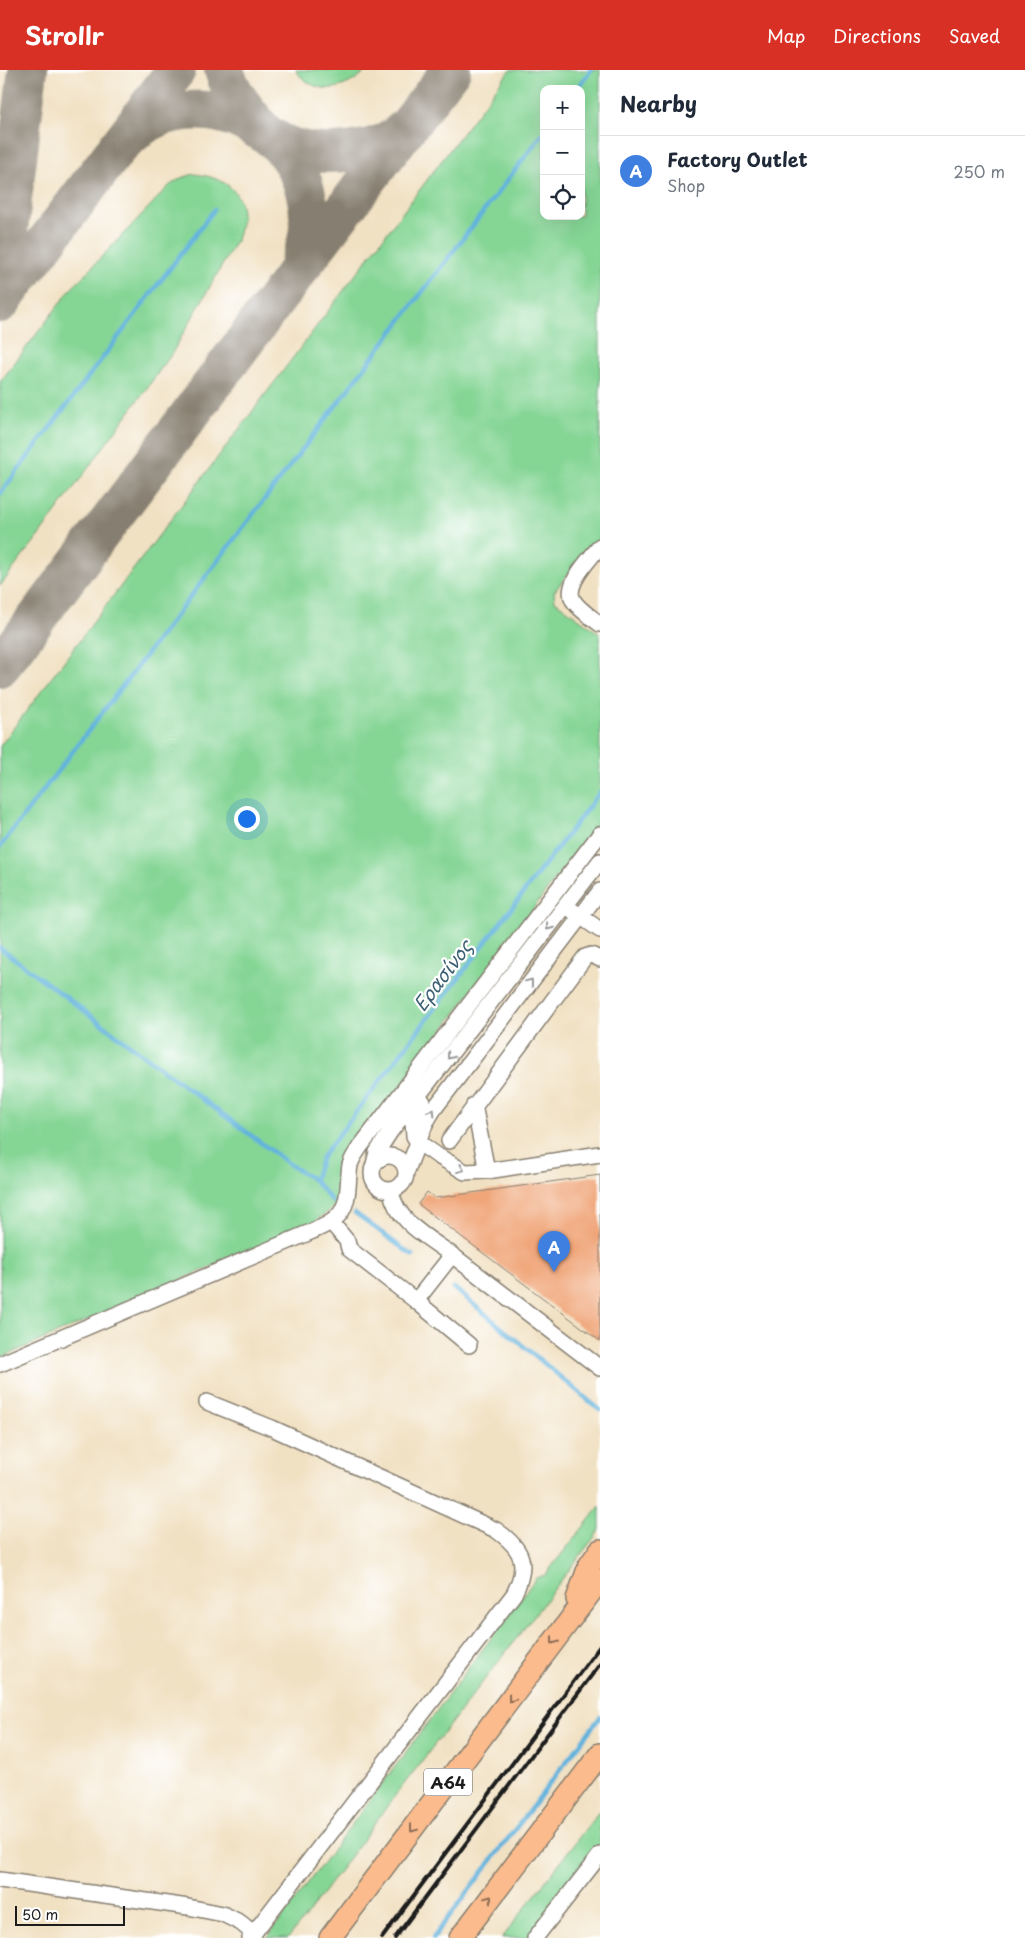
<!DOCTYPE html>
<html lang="en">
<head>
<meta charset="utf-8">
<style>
  body { margin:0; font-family:"Playpen Sans",sans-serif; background:#f2f2f3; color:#1f2937 }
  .controls { position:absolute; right:15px; top:15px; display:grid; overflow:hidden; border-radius:10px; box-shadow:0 5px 20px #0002 }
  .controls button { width:45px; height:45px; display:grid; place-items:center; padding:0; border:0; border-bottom:1px solid #e0e1e3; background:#fff; color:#1f2937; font:25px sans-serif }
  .scale { position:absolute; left:15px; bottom:12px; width:110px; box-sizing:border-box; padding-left:5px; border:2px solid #1c1c1c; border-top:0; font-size:14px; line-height:18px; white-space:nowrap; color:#1c1c1c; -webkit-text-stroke:4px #fff; paint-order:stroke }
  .you { position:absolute; left:246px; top:748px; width:18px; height:18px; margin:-12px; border:4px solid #fff; border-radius:50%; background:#1a73e8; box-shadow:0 0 0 8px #1a73e833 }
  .badge { display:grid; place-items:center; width:32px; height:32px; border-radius:50%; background:#d93025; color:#fff; font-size:16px; font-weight:700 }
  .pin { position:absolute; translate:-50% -41px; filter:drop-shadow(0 1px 2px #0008) }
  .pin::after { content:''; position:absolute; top:26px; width:18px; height:15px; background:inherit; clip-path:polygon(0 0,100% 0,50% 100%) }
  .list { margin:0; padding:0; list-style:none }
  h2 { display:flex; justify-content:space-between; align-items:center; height:65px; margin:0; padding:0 20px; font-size:21px }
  h2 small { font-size:16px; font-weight:400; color:#747a83 }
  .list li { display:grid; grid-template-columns:32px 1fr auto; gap:15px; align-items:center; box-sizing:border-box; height:70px; padding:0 20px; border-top:1px solid #e0e1e3 }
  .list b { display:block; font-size:19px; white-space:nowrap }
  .list p { margin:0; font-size:16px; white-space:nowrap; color:#747a83 }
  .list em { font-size:16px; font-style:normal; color:#747a83 }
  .icon { flex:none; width:28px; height:28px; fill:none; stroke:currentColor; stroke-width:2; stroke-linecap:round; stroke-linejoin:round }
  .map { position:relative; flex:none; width:600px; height:1868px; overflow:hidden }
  header { display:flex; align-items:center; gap:30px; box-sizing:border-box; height:70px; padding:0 25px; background:#d93025; color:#fff }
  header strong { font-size:24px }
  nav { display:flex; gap:28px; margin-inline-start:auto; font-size:18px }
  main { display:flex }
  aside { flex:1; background:#fff }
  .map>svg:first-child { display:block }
  .green { fill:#85d595; stroke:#507858; fill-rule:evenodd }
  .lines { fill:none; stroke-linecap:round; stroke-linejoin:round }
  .stream { stroke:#62b3dd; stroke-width:4.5 }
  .taxiway { stroke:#867e70; stroke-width:40 }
  .building { fill:#f0a679 }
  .minor-casing { stroke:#867e70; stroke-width:18 }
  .highway-casing { stroke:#867e70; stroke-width:24 }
  .minor { stroke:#fff; stroke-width:15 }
  .highway { stroke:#fbbb8c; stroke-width:21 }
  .rail { stroke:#1c1c1c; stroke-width:4 }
  .oneway { stroke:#999 }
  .oneway2 { stroke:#8c6c54 }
  .labels { text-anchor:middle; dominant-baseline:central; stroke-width:4.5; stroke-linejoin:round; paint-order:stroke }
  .shield { fill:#fff; stroke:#606060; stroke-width:1 }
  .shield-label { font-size:16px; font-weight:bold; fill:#1c1c1c }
  .water-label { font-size:19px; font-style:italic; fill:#3c6073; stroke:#fff }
</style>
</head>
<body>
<header>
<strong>Strollr</strong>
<nav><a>Map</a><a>Directions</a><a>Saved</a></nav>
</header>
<main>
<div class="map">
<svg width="600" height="1868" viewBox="0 0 600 1868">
  <rect width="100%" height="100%" fill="#fff"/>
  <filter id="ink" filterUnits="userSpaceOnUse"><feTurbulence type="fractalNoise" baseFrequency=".02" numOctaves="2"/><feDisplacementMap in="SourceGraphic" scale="10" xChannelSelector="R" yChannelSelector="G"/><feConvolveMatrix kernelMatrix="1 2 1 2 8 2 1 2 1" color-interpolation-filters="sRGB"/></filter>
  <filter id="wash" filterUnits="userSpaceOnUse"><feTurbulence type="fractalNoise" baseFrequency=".0096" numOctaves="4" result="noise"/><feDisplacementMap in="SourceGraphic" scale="20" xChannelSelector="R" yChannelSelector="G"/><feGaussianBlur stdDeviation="1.12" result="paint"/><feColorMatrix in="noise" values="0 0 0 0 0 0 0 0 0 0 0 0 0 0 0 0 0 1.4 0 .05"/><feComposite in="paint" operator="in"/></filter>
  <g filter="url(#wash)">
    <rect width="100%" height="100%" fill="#f1e1c3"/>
    <path class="green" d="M295,0H367C344,22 316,27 295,0Z
      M510,0H600V469L583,492L572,499L554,522L555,531L600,564V749L348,1087L342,1117L334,1137L313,1153L0,1288V676ZM544,19H581V146H544Z
      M194,104C235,108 252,132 236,171L171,285L37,468L0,516V312L71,219L169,116L181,108Z
      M600,1436V1460L391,1731L304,1849L288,1868H267L536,1508L545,1505Z
      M600,1740V1774L527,1868H502Z"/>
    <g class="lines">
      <path class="stream" d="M577,19L591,0
        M0,424L214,140
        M0,777L544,62
        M0,878L296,1099L314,1110L332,1131
        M314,1110L322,1087L600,722
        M355,1143L413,1186
        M454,1218L600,1340
        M433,1868L600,1647"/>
      <path class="taxiway" d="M224,0C231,24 246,41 262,60
        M268,65C306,95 320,148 300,192
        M117,77C125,70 133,63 141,57C168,38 207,36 236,48C255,56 272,70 291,77C313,85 336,84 359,80C376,77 391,73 403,60
        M0,206L6,177L28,0
        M0,233L176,0
        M0,597L293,207L451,0"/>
    </g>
    <g id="blocks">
      <path class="building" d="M600,1105V1271L418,1134L427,1122L435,1128Z"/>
    </g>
  </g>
  <g filter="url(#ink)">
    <use href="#blocks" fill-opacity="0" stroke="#867e70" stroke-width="1"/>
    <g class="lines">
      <g class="minor-casing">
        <path id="minor" d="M600,476C591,488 564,514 573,530C579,540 591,547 600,554
          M573,841L600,860
          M423,1032L413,1051L414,1066L418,1072L438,1086L465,1102L487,1101L600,1084
          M474,1035L487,1101
          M449,1071L585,887L591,885L600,889
          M372 1103a17 17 0 1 1 34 0a17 17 0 1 1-34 0Z
          M374,1094L377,1082L390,1062L600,791
          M406,1103L426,1052L434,1039L600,821
          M391,1121C396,1152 429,1168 452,1185L416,1231L469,1275
          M331,1152L347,1171L349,1179L416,1231
          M452,1185L600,1298
          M0,1294L308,1163C317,1159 329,1155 336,1148C351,1135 347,1112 350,1095C352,1088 356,1083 360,1077L600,764
          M207,1332L272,1358L496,1460C523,1479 529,1494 514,1524L250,1868
          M0,1810L188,1837L223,1844L241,1853L254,1864
          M535,1868L600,1785"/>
      </g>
      <g class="highway-casing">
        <path id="highway" d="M577,1529L589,1496L600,1480
          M330,1868L600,1510
          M460,1868L600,1684"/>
      </g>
      <use href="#minor" class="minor"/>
      <use href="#highway" class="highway"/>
      <path class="rail" d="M382,1868L600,1576
        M395,1868L600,1594"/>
    </g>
    <defs><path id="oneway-chevron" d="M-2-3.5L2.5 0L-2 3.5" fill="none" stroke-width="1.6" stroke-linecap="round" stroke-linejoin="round" transform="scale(1.25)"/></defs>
    <g class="oneway">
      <use href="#oneway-chevron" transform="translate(549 857) rotate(128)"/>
      <use href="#oneway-chevron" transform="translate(530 912) rotate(-53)"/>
      <use href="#oneway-chevron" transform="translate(450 986) rotate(128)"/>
      <use href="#oneway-chevron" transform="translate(432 1042) rotate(-58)"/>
      <use href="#oneway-chevron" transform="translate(461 1099) rotate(22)"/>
    </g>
    <g class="oneway2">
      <use href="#oneway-chevron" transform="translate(554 1571) rotate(127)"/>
      <use href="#oneway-chevron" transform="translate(511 1629) rotate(127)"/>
      <use href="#oneway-chevron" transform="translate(413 1759) rotate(127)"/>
      <use href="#oneway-chevron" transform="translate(489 1829) rotate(-53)"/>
    </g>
  </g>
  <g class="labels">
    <rect class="shield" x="424" y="1698.5" width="48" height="27" rx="4"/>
    <g class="shield-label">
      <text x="448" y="1712">Α64</text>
    </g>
    <g class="water-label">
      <text transform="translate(442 905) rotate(-53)">Ερασίνος</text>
    </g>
  </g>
</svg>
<div class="controls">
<button>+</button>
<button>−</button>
<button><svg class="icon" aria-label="locate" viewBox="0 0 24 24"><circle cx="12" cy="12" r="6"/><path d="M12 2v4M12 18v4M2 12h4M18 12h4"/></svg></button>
</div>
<div class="scale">50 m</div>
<div class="you"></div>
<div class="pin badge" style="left:554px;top:1202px;background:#3f7fe0">A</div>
</div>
<aside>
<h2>Nearby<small></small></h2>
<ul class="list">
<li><span class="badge" style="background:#3f7fe0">A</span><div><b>Factory Outlet</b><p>Shop</p></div><em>250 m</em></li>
</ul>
</aside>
</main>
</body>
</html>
